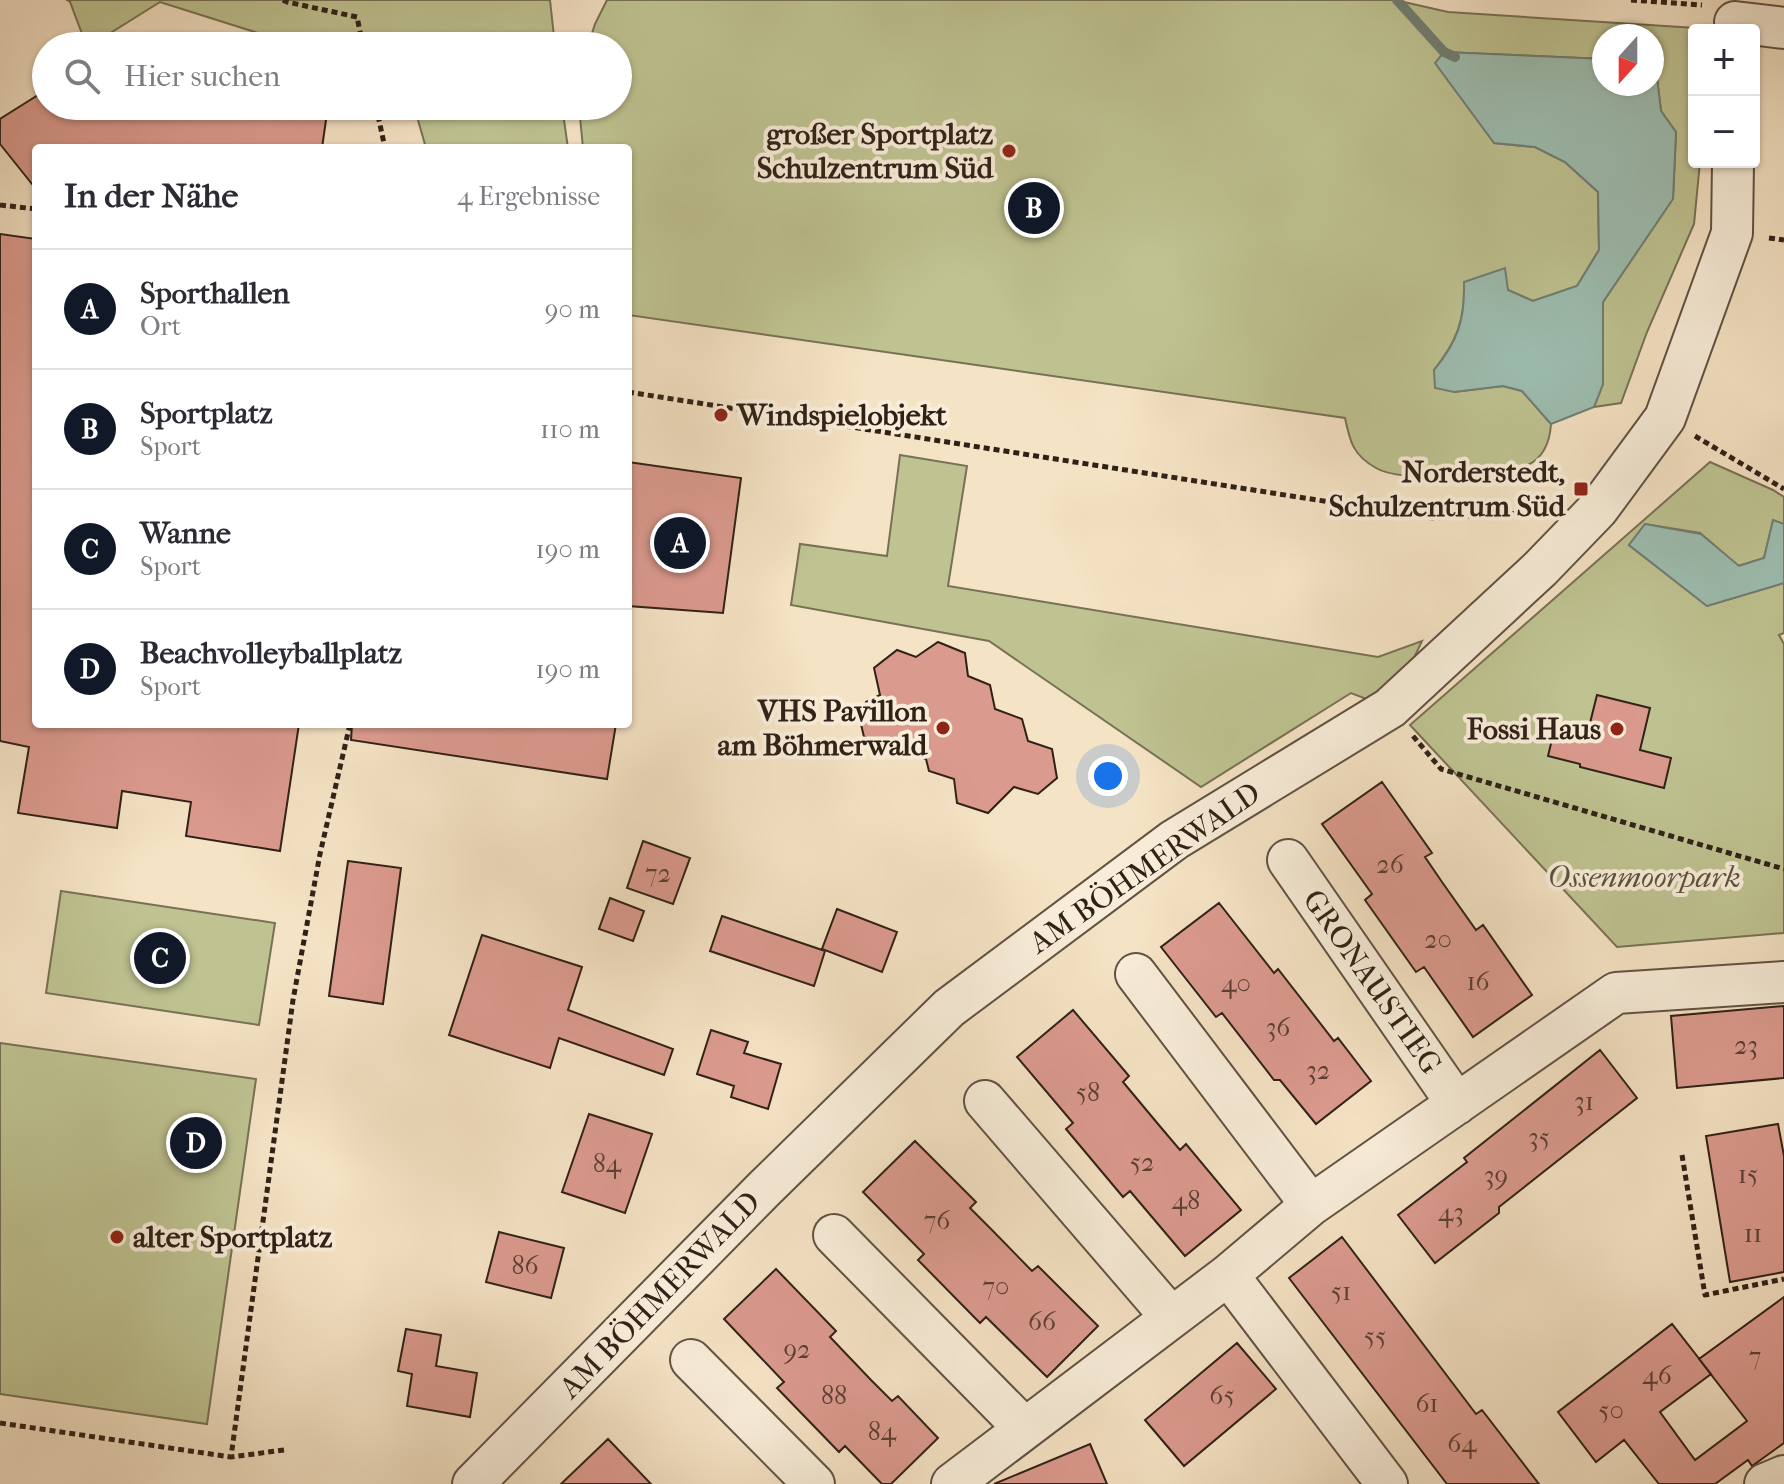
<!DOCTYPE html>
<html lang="de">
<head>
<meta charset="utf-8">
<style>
  body { margin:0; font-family:"IM FELL French Canon",serif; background:#f7f7f7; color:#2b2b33 }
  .controls { position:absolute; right:24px; top:24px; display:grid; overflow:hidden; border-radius:8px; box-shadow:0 2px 6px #0004 }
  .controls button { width:72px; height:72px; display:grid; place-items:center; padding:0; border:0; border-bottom:2px solid #e1e1e2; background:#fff; color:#2b2b33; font:40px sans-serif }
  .compass { position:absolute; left:1592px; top:24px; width:72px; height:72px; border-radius:50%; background:#fff; box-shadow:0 2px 6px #0004; rotate:201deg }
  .you { position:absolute; left:1108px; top:776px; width:28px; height:28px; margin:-20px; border:6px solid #fff; border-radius:50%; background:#1a73e8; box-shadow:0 0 0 12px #1a73e833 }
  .badge { display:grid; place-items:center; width:52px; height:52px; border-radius:50%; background:#111827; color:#fff; font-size:26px; font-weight:700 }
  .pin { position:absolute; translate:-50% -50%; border:4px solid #fff; box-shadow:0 2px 8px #0006 }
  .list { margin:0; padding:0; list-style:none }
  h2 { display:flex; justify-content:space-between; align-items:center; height:104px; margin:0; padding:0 32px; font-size:34px }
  h2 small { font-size:26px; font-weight:400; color:#7c7c81 }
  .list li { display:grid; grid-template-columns:52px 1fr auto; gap:24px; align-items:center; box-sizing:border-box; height:120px; padding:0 32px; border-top:2px solid #e1e1e2 }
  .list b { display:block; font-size:30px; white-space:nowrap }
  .list p { margin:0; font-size:26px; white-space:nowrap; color:#7c7c81 }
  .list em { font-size:26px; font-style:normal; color:#7c7c81 }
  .icon { flex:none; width:44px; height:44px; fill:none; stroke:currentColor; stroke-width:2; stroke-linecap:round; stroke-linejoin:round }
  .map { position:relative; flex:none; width:1784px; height:1484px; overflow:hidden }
  .search { position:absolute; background:#fff; box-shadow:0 2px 6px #0004; left:32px; top:32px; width:600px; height:88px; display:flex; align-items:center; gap:20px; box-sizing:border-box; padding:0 28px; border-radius:44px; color:#7c7c81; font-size:30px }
  .panel { position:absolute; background:#fff; box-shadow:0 2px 6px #0004; left:32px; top:144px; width:600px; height:584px; border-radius:8px }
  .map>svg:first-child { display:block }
  .green { fill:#bfc392; stroke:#787255; stroke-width:2 }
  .water { fill:#9dbeb1; stroke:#717f74; stroke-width:2 }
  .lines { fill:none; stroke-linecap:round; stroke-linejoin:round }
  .stream { stroke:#717f74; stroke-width:10 }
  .building { fill:#db9a8e; stroke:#302118; stroke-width:2 }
  .minor-casing { stroke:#615243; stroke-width:44 }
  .path { stroke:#302118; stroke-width:5; stroke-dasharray:6 4; stroke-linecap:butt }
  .minor { stroke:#f8edd9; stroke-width:40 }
  .poi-dot { fill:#8f2418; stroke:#f8edd9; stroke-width:3 }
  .labels { text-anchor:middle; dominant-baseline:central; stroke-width:8; stroke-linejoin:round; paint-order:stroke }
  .number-label { font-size:26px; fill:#5b3f36 }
  .poi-label { font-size:30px; font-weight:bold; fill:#302118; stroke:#f8edd9; text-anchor:end }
  .street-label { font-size:30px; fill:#302118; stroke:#f8edd9 }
  .park-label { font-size:30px; font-style:italic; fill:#5b523d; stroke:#f8edd9 }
</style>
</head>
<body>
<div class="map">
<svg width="1784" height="1484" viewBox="0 0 1784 1484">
  <rect width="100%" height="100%" fill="#f5e3c5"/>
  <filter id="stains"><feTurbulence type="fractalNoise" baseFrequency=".0025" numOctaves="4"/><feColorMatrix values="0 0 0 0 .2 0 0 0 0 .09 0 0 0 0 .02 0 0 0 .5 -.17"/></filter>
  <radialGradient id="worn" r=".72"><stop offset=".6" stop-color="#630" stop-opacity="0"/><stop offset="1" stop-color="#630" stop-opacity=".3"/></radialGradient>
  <path class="green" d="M67,0H550L555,46H299L160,2L99,40L88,45L84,39L70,2Z
    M607,0H1395L1448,12L1712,29L1694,30V162H1700L1694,224L1647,332L1621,403L1594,407L1603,384V302L1673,198L1676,132L1661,111L1655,61H1652V36H1604V59L1444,52L1494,143L1535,147L1565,162L1598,192L1599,250L1577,286L1533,301L1508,290L1464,283C1465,320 1457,341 1434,370L1454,392L1503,386L1522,391L1551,424C1550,440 1544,457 1528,465C1503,479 1400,483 1376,468C1353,455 1350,442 1345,418L628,315V148H583L579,106H618V46H588L595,24Z
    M414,106H562L568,148H426Z
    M900,455L967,466L948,586L1378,657L1422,641L1390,708L1351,693L1201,787L989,641L791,605L800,544L887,556Z
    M1710,462L1773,490L1784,497V524L1773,521L1764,558L1738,566L1700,533L1645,524L1629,545L1707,606L1784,583V633L1779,635L1784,644V933L1617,947L1410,725Z
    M61,891L275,923L259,1025L46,993Z
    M0,1043L256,1079L207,1424L0,1394Z"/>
  <path class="water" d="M1444,52L1604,59V84H1652V61H1655L1661,111L1676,132L1673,199L1603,302V384L1594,407L1551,424L1522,391L1503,386L1454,392L1435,388L1434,370C1458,341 1465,320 1464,282L1505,268L1508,290L1533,301L1577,286L1599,250L1598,192L1565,162L1535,147L1494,143L1435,63Z
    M1773,520L1784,524V583L1707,606L1629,545L1645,524L1701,534L1739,566L1764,558Z"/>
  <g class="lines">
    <path class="stream" d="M1397,0L1444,52L1455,57"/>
  </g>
  <path class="building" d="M46,90V106H328L322,148H36V189L0,144V119Z
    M0,234L36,239V724H299L280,851L186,836L191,802L122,791L117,828L18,813L29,747L0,741Z
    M628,462L741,478L723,613L628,606Z
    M938,642L965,653L968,676L990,685L995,709L1022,719L1028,741L1052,749L1057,778L1038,794L1014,787L988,813L957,803L954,779L929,771L926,759L864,737L860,720L866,702L880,695L874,668L897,650L916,657Z
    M1597,695L1650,708L1640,750L1671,758L1664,788L1580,767V764L1548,756L1555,727L1587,735Z
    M352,724H616L607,779L351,740Z
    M1382,782L1432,853L1425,857L1442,882L1476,930L1483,925L1532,995L1473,1037L1424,967L1416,972L1365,900L1372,894L1322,824Z
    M643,841L690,858L673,904L627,888Z
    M348,861L401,868L383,1004L329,996Z
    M610,898L644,911L633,941L599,929Z
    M1219,903L1274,973L1278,969L1334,1041L1338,1038L1371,1081L1316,1124L1280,1080H1274L1222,1013L1216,1017L1161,947Z
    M837,909L897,932L882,972L822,949Z
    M722,916L825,951L814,986L710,951Z
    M482,935L582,967L568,1010L673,1049L664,1075L559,1038L550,1068L449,1035Z
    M1784,1006V1078L1677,1088L1671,1016Z
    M1073,1010L1129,1076L1123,1082L1158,1124L1180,1150L1186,1144L1241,1210L1185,1256L1130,1191L1123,1197L1066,1129L1073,1123L1017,1057Z
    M711,1030L748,1042L744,1053L781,1064L768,1109L731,1097L734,1086L697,1074Z
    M1600,1050L1637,1098L1499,1207V1213L1435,1263L1398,1215L1467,1162L1464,1158Z
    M589,1114L652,1134L625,1213L562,1192Z
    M1778,1124L1784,1156V1272L1730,1282L1706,1136Z
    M915,1141L976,1202L970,1208L991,1229L1032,1271L1038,1266L1098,1326L1047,1377L986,1317L980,1323L918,1260L924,1254L863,1192Z
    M499,1232L564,1248L551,1298L486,1282Z
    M1342,1237L1476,1414L1482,1410L1539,1484H1447L1289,1278Z
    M776,1269L836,1331L830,1337L871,1380L892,1401L898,1396L938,1438L891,1484H882L845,1446L839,1452L777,1388L784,1382L724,1319Z
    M1784,1297V1443L1752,1466L1748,1460L1715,1484H1659L1624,1440L1596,1462L1558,1412L1672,1324L1711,1374L1660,1412L1695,1460L1747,1421L1699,1359Z
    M406,1329L441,1335L436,1366L477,1373L470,1417L407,1406L412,1374L398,1371Z
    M1237,1343L1276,1389L1184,1466L1145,1420Z
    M608,1439L651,1484H561Z
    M1090,1444L1107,1484H994Z"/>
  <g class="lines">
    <g class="minor-casing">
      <path id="minor" d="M1735,22L1784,28
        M1288,860L1457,1104
        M1136,974L1311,1205
        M985,1101L1171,1317
        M834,1235L1024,1428
        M1228,1275L1387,1484
        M691,1360L814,1484
        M473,1484L764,1189L949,1008L1174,840L1390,708L1541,568L1598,509L1665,418L1732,233L1733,162
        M952,1484L1228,1275L1311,1205L1616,993L1784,982
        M1765,1484L1784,1476"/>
    </g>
    <path class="path" d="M283,0L287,2L357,17L363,46
      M1631,0L1702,5
      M376,106L385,148
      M0,205L36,209
      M1769,238L1784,240
      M628,392L1432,518L1541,512
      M1695,436L1784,489
      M1413,736L1441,769L1784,869
      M1682,1155L1705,1295L1784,1279
      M0,1423L231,1457
      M284,1450L231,1457L293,1000L320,854L350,724"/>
    <use href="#minor" class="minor"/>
  </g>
  <g class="poi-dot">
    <circle cx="1009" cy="151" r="8"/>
    <circle cx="721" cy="415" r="8"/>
    <rect x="1573" y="481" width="16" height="16" rx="4"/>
    <circle cx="943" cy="728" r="8"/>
    <circle cx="1617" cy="729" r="8"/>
    <circle cx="117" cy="1237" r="8"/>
  </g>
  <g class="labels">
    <g class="number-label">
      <text x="1390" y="864">26</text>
      <text x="658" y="873">72</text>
      <text x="1438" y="939">20</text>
      <text x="1478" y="981">16</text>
      <text x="1236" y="983">40</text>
      <text x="1278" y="1027">36</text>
      <text x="1746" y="1045">23</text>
      <text x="1318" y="1070">32</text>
      <text x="1088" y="1092">58</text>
      <text x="1584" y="1101">31</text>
      <text x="1539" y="1137">35</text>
      <text x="1142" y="1162">52</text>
      <text x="607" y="1163">84</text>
      <text x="1748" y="1174">15</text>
      <text x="1496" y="1175">39</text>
      <text x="1186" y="1200">48</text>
      <text x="1451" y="1212">43</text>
      <text x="937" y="1220">76</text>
      <text x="1753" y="1233">11</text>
      <text x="525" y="1265">86</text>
      <text x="996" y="1286">70</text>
      <text x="1341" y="1291">51</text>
      <text x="1042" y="1321">66</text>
      <text x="1375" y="1336">55</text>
      <text x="797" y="1349">92</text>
      <text x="1755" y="1356">7</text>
      <text x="1657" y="1375">46</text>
      <text x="834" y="1395">88</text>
      <text x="1222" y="1395">65</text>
      <text x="1427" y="1403">61</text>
      <text x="1611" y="1410">50</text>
      <text x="882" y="1431">84</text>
      <text x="1462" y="1443">64</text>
    </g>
    <g class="poi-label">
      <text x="993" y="134">großer Sportplatz<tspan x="993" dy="34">Schulzentrum Süd</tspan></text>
      <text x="737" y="415" text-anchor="start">Windspielobjekt</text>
      <text x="1565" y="472">Norderstedt,<tspan x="1565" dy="34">Schulzentrum Süd</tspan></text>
      <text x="927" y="711">VHS Pavillon<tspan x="927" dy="34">am Böhmerwald</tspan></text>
      <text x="1601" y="729">Fossi Haus</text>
      <text x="133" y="1237" text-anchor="start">alter Sportplatz</text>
    </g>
    <g class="street-label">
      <text transform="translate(1145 868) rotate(-35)">AM BÖHMERWALD</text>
      <text transform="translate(1372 982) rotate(55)">GRONAUSTIEG</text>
      <text transform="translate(660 1295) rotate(-46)">AM BÖHMERWALD</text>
    </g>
    <g class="park-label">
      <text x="1644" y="877">Ossenmoorpark</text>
    </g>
  </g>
  <rect width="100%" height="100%" filter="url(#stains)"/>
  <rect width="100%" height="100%" fill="url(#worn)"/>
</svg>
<div class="controls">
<button>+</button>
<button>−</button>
</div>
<svg class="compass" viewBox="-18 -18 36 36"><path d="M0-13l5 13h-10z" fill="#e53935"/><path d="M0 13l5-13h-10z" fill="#7c7c81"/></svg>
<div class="you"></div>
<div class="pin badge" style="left:680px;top:543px">A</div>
<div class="pin badge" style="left:1034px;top:208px">B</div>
<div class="pin badge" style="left:160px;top:958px">C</div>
<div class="pin badge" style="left:196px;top:1143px">D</div>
<div class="search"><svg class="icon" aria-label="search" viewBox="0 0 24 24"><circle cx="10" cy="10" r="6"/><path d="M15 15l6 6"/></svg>Hier suchen</div>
<section class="panel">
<h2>In der Nähe<small>4 Ergebnisse</small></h2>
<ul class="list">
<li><span class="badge">A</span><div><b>Sporthallen</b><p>Ort</p></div><em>90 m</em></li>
<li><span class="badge">B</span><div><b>Sportplatz</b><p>Sport</p></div><em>110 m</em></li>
<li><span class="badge">C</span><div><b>Wanne</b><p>Sport</p></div><em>190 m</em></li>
<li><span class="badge">D</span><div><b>Beachvolleyballplatz</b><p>Sport</p></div><em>190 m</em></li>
</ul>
</section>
</div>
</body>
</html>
